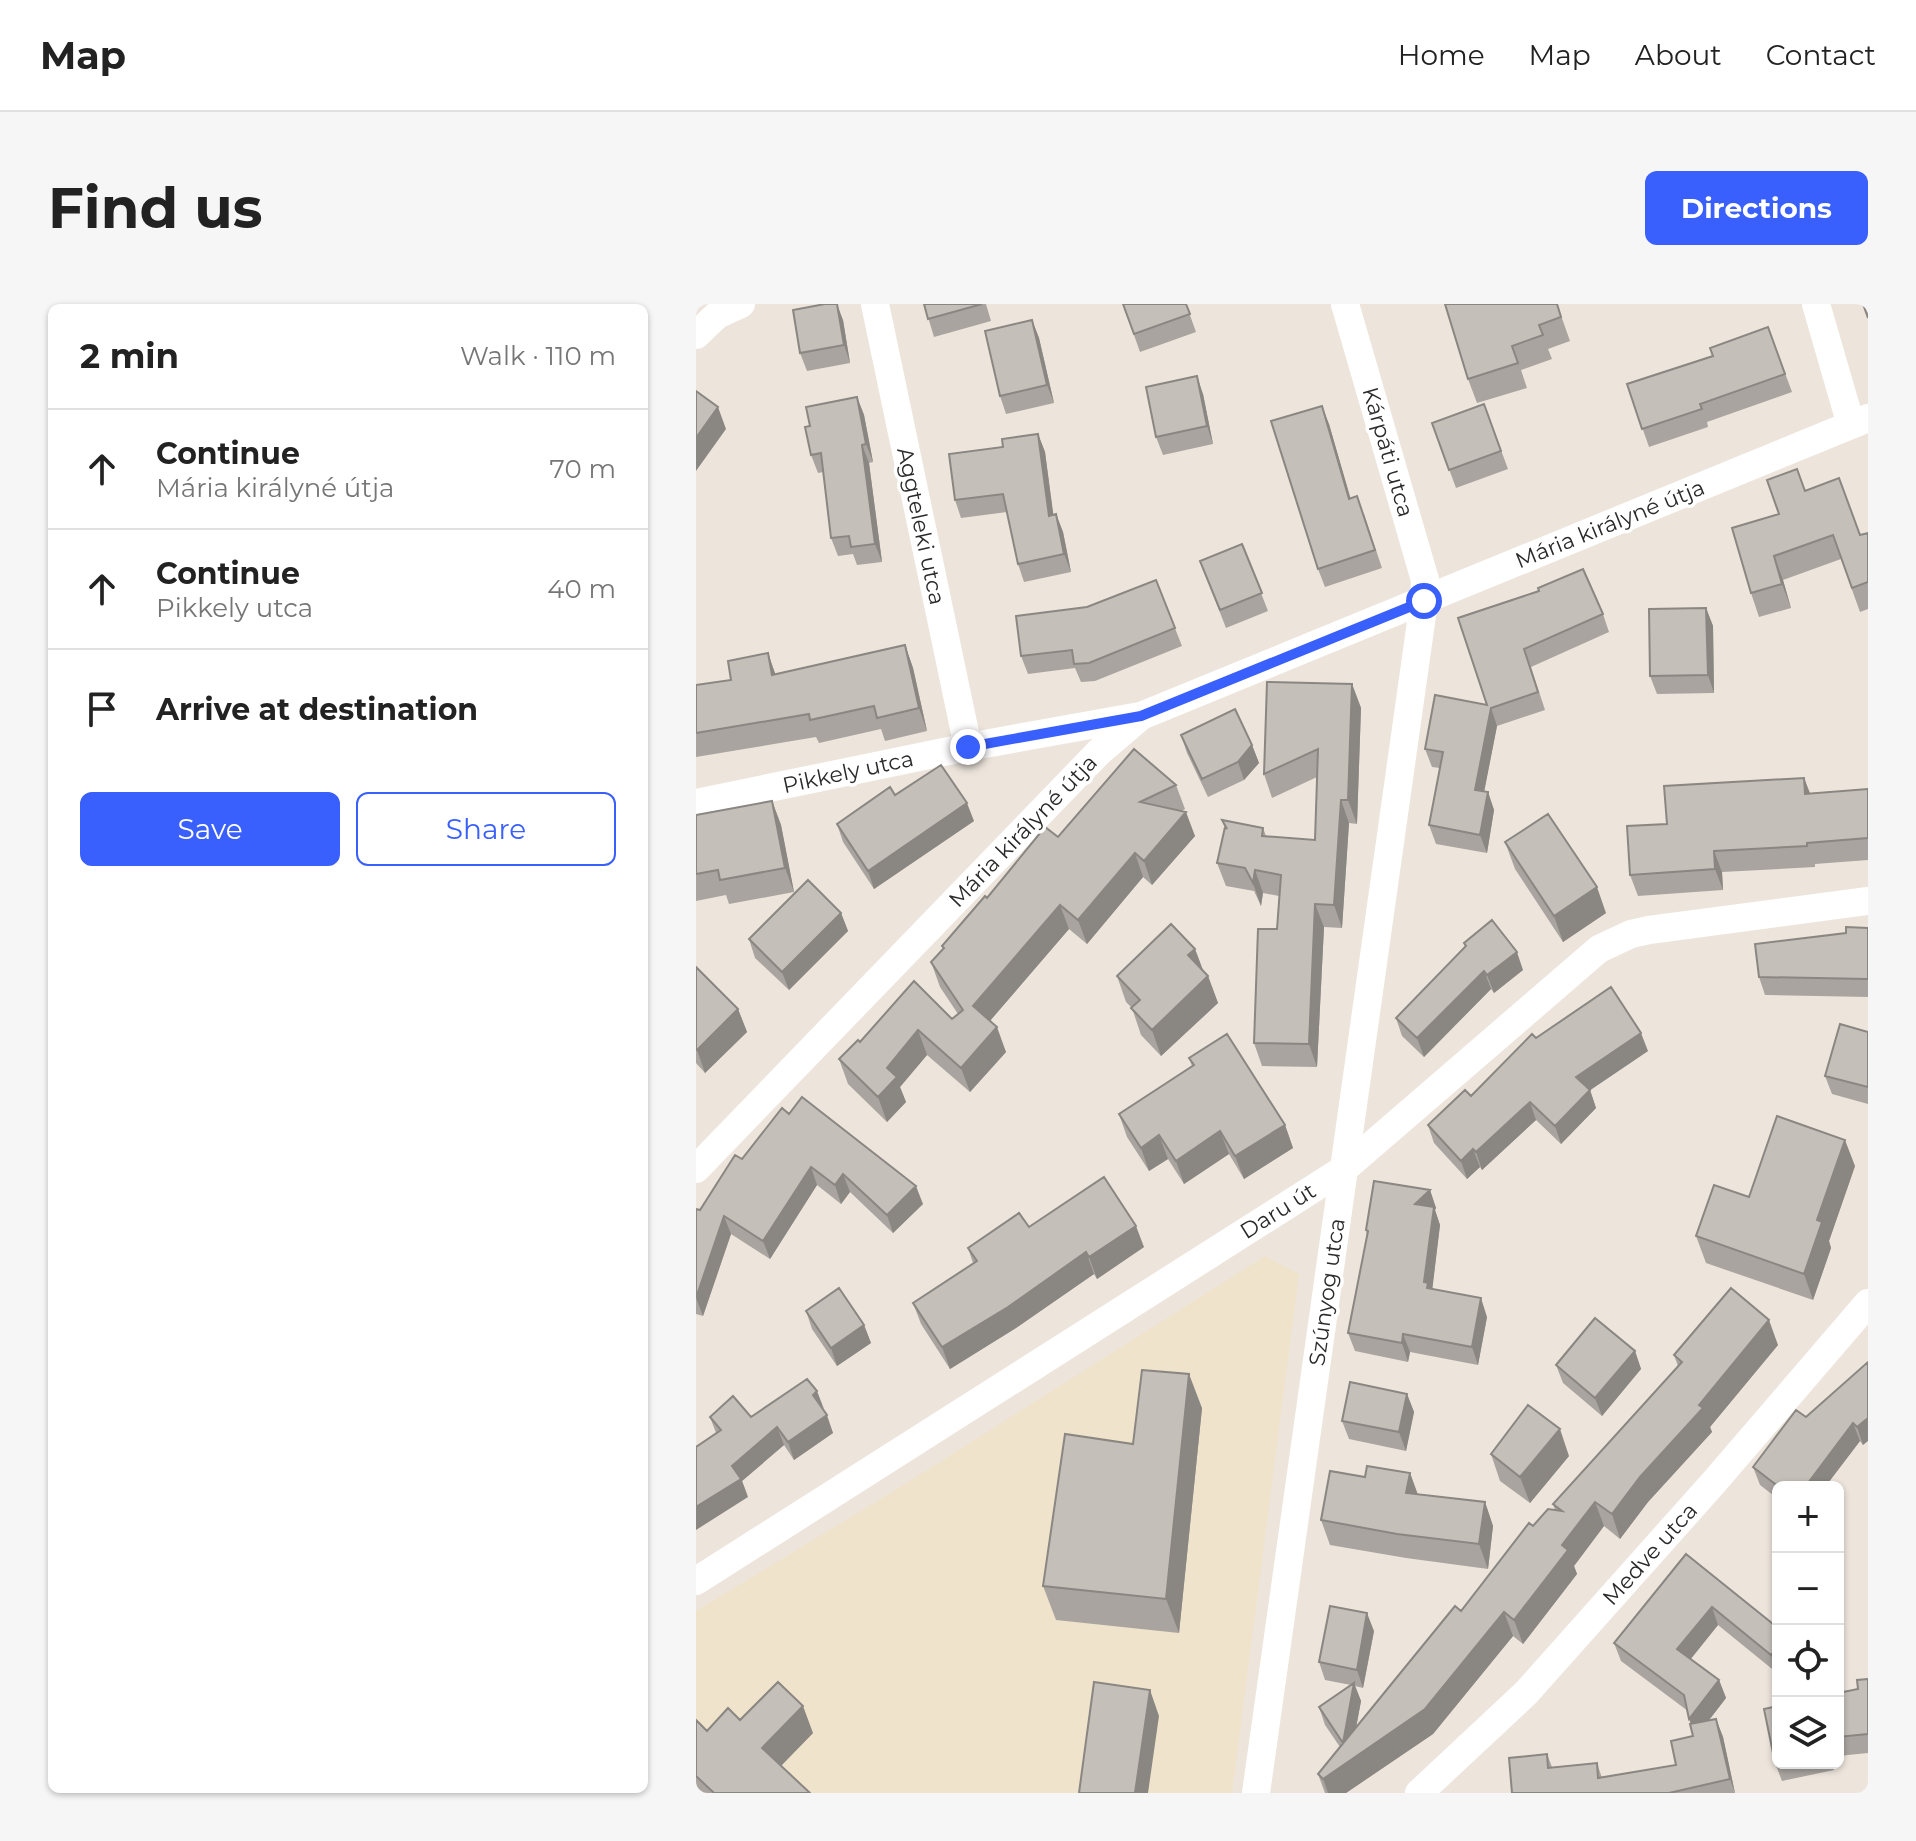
<!DOCTYPE html>
<html lang="en">
<head>
<meta charset="utf-8">
<style>
  body { margin:0; font-family:Montserrat,sans-serif; background:#f6f6f6; color:#222 }
  .controls { position:absolute; right:24px; bottom:24px; display:grid; overflow:hidden; border-radius:12px; box-shadow:0 2px 6px #0004 }
  .controls button { width:72px; height:72px; display:grid; place-items:center; padding:0; border:0; border-bottom:2px solid #e0e0e0; background:#fff; color:#222; font:40px sans-serif }
  .stop { position:absolute; width:24px; height:24px; margin:-18px; border:6px solid #395ffd; border-radius:50%; background:#fff }
  .stop.end { background:#395ffd; border-color:#fff; box-shadow:0 2px 8px #0008 }
  .list { margin:0; padding:0; list-style:none }
  h2 { display:flex; justify-content:space-between; align-items:center; height:104px; margin:0; padding:0 32px; font-size:34px }
  h2 small { font-size:26px; font-weight:400; color:#767676 }
  .list li { display:grid; grid-template-columns:52px 1fr auto; gap:24px; align-items:center; box-sizing:border-box; height:120px; padding:0 32px; border-top:2px solid #e0e0e0 }
  .list b { display:block; font-size:30px; white-space:nowrap }
  .list p { margin:0; font-size:26px; white-space:nowrap; color:#767676 }
  .list em { font-size:26px; font-style:normal; color:#767676 }
  .actions { display:flex; gap:16px; padding:24px 32px }
  .actions a { flex:1; padding:18px 0; border:2px solid #395ffd; border-radius:12px; text-align:center; font-size:28px; color:#395ffd }
  .actions .main { background:#395ffd; color:#fff }
  .icon { flex:none; width:44px; height:44px; fill:none; stroke:currentColor; stroke-width:2; stroke-linecap:round; stroke-linejoin:round }
  .map { position:relative; flex:none; width:1172px; height:1489px; overflow:hidden; border-radius:12px }
  header { display:flex; align-items:center; gap:48px; box-sizing:border-box; height:112px; padding:0 40px; background:#fff; border-bottom:2px solid #e0e0e0 }
  header strong { font-size:38px }
  nav { display:flex; gap:44px; margin-inline-start:auto; font-size:28px }
  .intro { display:flex; align-items:center; justify-content:space-between; box-sizing:border-box; height:192px; padding:0 48px }
  h1 { margin:0; font-size:56px }
  .button { padding:20px 36px; border-radius:12px; background:#395ffd; color:#fff; font-size:28px; font-weight:700 }
  main { display:flex; gap:48px; padding:0 48px }
  aside { flex:1; background:#fff; border-radius:12px; box-shadow:0 2px 6px #0004 }
  .map>svg:first-child { display:block }
  .education { fill:#efe3cb }
  .lines { fill:none; stroke-linecap:round; stroke-linejoin:round }
  .minor { stroke:#fff; stroke-width:28 }
  .wall { fill:#a9a49f }
  .shaded-wall { fill:#8a8682 }
  .building { fill:#c5bfb9; stroke:#8a8682; stroke-width:2 }
  .route { stroke:#395ffd; stroke-width:10 }
  .labels { text-anchor:middle; dominant-baseline:central; stroke-width:7; stroke-linejoin:round; paint-order:stroke }
  .street-label { font-size:22px; fill:#2a2a2a; stroke:#fff }
</style>
</head>
<body>
<header>
<strong>Map</strong>
<nav><a>Home</a><a>Map</a><a>About</a><a>Contact</a></nav>
</header>
<div class="intro"><h1>Find us</h1><a class="button">Directions</a></div>
<main>
<aside>
<h2>2 min<small>Walk · 110 m</small></h2>
<ul class="list">
<li><svg class="icon" aria-label="ahead" viewBox="0 0 24 24"><path d="M12 20V5M6 11l6-6 6 6"/></svg><div><b>Continue</b><p>Mária királyné útja</p></div><em>70 m</em></li>
<li><svg class="icon" aria-label="ahead" viewBox="0 0 24 24"><path d="M12 20V5M6 11l6-6 6 6"/></svg><div><b>Continue</b><p>Pikkely utca</p></div><em>40 m</em></li>
<li><svg class="icon" aria-label="arrive" viewBox="0 0 24 24"><path d="M6 21V4h12l-3 4 3 4H6"/></svg><div><b>Arrive at destination</b></div></li>
</ul>
<div class="actions"><a class="main">Save</a><a>Share</a></div>
</aside>
<div class="map">
<svg width="1172" height="1489" viewBox="0 0 1172 1489">
  <rect width="100%" height="100%" fill="#ede5dc"/>
  <path class="education" d="M569,952L603,970L536,1489H0V1307L204,1183Z"/>
  <g class="lines">
    <path class="minor" d="M179,0L272,443
      M1120,0L1155,121
      M0,31L21,11L45,0
      M0,499L272,443L444,412
      M0,865L403,448L445,412L1172,114
      M0,1277L648,865L903,645L935,630L953,626L1172,597
      M560,1489L728,297L729,276L649,0
      M723,1489L830,1389L1019,1177L1172,999"/>
  </g>
  <path class="wall" d="M228,0H290L295,17L238,33Z
    M427,0H490L500,28L444,48Z
    M861,0L874,37L852,45L856,55L825,66L831,84L781,99L772,75Z
    M147,16L154,59L111,67L104,49Z
    M336,16L343,34L358,99L310,110L304,92Z
    M1072,23L1096,88L1011,118L1012,123L953,143L931,80L1017,52Z
    M507,90L517,140L467,151L460,133Z
    M161,93L168,111L177,158L173,159L186,258L161,261L157,250L142,252L135,234L127,168L122,169L115,151L114,122Z
    M788,100L812,165L760,184L736,119Z
    M633,120L654,194L668,210L686,264L629,283L622,265Z
    M342,130L349,148L357,211L360,210L367,228L375,268L328,278L322,260L311,208L265,214L259,196L307,143Z
    M1109,187L1164,231L1172,229V305L1164,308L1145,255L1087,276L1095,304L1063,313L1055,289L1083,210Z
    M546,240L572,307L530,324L504,257Z
    M460,276L486,342L399,377L385,378L379,364L332,370L325,352L391,303Z
    M1010,304L1017,322L1018,389L961,390L954,372Z
    M907,310L913,328L835,363L849,406L801,422L788,487L792,488L798,506L791,549L740,540L733,521L744,464L736,463L729,445L791,401L762,314Z
    M209,341L217,364L231,427L189,437L185,425L123,439L120,433L0,453V381L35,376L72,349L79,370Z
    M656,380L665,404L661,520L653,519L646,624L628,623L621,763L566,762L558,739L581,625L583,592L567,589L565,602L558,587L530,582L521,559L529,524L526,516L567,524L570,532L619,536L621,473L576,494L568,470Z
    M485,431L556,441L563,459L548,476L512,493L491,449Z
    M1108,474L1114,489L1172,485V556L1119,560V563L1026,568L1027,586L942,592L934,571L971,520Z
    M480,481L489,505L485,507L499,532L456,581L447,573L391,640L373,625L294,717L310,748L274,788L231,751L204,783L210,798L191,818L152,780L143,755L164,738L256,715L262,710L244,683L235,658L247,645L246,642L291,594L362,533Z
    M199,491L278,517L178,585L147,538L141,520Z
    M76,497L85,521L98,588L33,600L30,591L0,597V511Z
    M809,538L910,609L867,638L819,565Z
    M145,609L152,627L93,686L59,654L53,635Z
    M1172,624V693L1069,691L1063,673L1150,629Z
    M768,639L827,666L798,689L795,685L728,753L706,732L700,714L769,643Z
    M499,645L507,666L512,672L522,699L465,752L445,731L436,704L430,698L421,672Z
    M0,663L42,705L51,728L9,769L0,759Z
    M1172,728V800L1136,790L1129,772Z
    M840,734L952,747L894,786L900,804L865,840L840,816L786,866L784,863L771,875L738,839L732,821L775,792Z
    M493,754L589,821L597,844L548,875L533,850L488,880L472,855L453,867L431,833L423,810L496,762Z
    M86,804L227,900L197,929L154,888L145,900L121,881L74,955L35,930L7,1012L0,1010V905L4,906Z
    M1159,862L1133,937L1135,944L1117,996L1010,959L1000,932L1053,893Z
    M734,886L740,904L739,906L744,921L736,985L791,1013L782,1061L714,1048L712,1058L659,1047L652,1029L671,931L670,926Z
    M333,923L448,943L401,975L398,970L320,1024L254,1065L225,1020L217,999L277,959L272,944Z
    M110,1007L168,1021L175,1039L141,1062L116,1025Z
    M1082,1041L1014,1123L1016,1128L952,1198L924,1235L908,1222L878,1262L881,1270L827,1340L817,1332L737,1430L650,1489H629L622,1470L644,1443L629,1421L623,1403L655,1381L629,1376L623,1358L678,1327L667,1384L659,1382L665,1397L660,1424L765,1307L837,1222L859,1206L857,1200L982,1062L978,1051Z
    M939,1047L945,1065L906,1112L867,1079L860,1061Z
    M1172,1058L1167,1141L1164,1137L1129,1183H1082V1195L1064,1181L1057,1163Z
    M711,1090L718,1108L710,1147L653,1135L646,1117Z
    M506,1104L483,1329L360,1316L347,1282L437,1140Z
    M127,1106L137,1129L98,1156L88,1141L46,1177L52,1193L20,1129L14,1113H55Z
    M795,1150L873,1152L834,1199L804,1177Z
    M714,1169L722,1191L789,1198L797,1222L792,1265L710,1254L634,1241L625,1216L669,1173Z
    M990,1250L1082,1324L1081,1369L1022,1321L995,1355L1023,1376L1030,1394L1013,1416L1020,1415L1027,1433L1039,1489H816L851,1450L856,1463L901,1459L906,1474L980,1461L997,1432L992,1407L925,1357L918,1339Z
    M1172,1375V1449L1142,1452V1389L1162,1385Z
    M1082,1402V1459H1136L1138,1466L1086,1477L1079,1459Z
    M0,1416L11,1427L44,1416L117,1429L85,1462L114,1489H0Z"/>
  <path class="shaded-wall" d="M141,0L147,16L154,59L148,41Z
    M336,16L343,34L358,99L351,81Z
    M501,72L507,90L517,140L511,122Z
    M161,93L168,111L177,158L170,140Z
    M626,102L633,120L660,213L653,195Z
    M22,103L30,125L0,167V134Z
    M342,130L349,148L360,230L353,212Z
    M166,141L173,159L186,258L179,240Z
    M360,210L367,228L375,268L368,250Z
    M1078,252L1087,276L1095,304L1086,280Z
    M1010,304L1017,322L1018,389L1012,371Z
    M209,341L217,364L231,427L223,404Z
    M72,349L80,372L76,371Z
    M656,380L665,404L661,520L652,496Z
    M795,404L801,422L785,504L779,486Z
    M556,441L563,459L548,476L542,458Z
    M1108,474L1116,495L1109,490Z
    M792,488L798,506L791,549L784,531Z
    M645,496L653,519L646,624L638,601Z
    M76,497L85,521L98,588L89,564Z
    M271,499L278,517L178,585L172,567Z
    M490,508L499,532L456,581L448,557Z
    M1018,547L1026,568L1027,586L1019,565Z
    M439,549L447,573L391,640L382,616Z
    M559,566L567,589L565,602L557,579Z
    M901,583L910,609L867,638L858,612Z
    M619,600L628,623L621,763L613,740Z
    M364,601L373,625L286,726L277,702Z
    M145,609L152,627L93,686L86,668Z
    M499,645L509,672L492,651Z
    M821,648L827,666L798,689L791,671Z
    M788,667L795,685L728,753L721,734Z
    M512,672L522,699L465,752L456,726Z
    M42,705L51,728L9,769L1,746Z
    M301,723L310,748L274,788L265,764Z
    M222,726L231,751L204,783L210,798L191,818L182,793L191,764Z
    M945,729L952,747L887,791L880,773Z
    M894,786L900,804L865,840L859,822Z
    M834,798L840,816L786,866L780,848Z
    M589,821L597,844L548,875L539,852Z
    M524,827L533,850L488,880L480,857Z
    M463,831L472,855L453,867L445,844Z
    M1149,836L1159,862L1133,937L1135,944L1117,996L1108,970L1121,916Z
    M777,845L784,863L771,875L765,857Z
    M115,863L121,881L74,955L67,937Z
    M147,870L154,888L145,900L139,881Z
    M220,882L227,900L197,929L191,911Z
    M734,886L740,904L739,906L744,921L736,988L739,997L728,978L719,900Z
    M28,912L35,930L7,1012L0,994Z
    M440,922L448,943L401,975L393,953Z
    M390,948L398,970L320,1024L254,1065L246,1043Z
    M785,994L791,1013L782,1061L776,1043Z
    M1073,1016L1082,1041L1014,1123L1016,1128L952,1198L924,1235L916,1210L944,1173Z
    M168,1021L175,1039L141,1062L135,1044Z
    M707,1030L714,1048L712,1058L706,1039Z
    M939,1047L945,1065L906,1112L899,1094Z
    M493,1070L506,1104L483,1329L470,1295Z
    M121,1087L128,1105L117,1091Z
    M711,1090L718,1108L710,1147L703,1128Z
    M131,1111L137,1129L98,1156L92,1138Z
    M1172,1114V1137L1167,1141L1161,1123Z
    M1157,1119L1164,1137L1129,1183H1109Z
    M81,1123L88,1141L46,1177L52,1193L0,1226V1203L36,1162Z
    M864,1125L873,1152L834,1199L824,1173Z
    M714,1169L723,1194L710,1189Z
    M789,1198L797,1222L792,1265L783,1240Z
    M899,1198L908,1222L878,1262L881,1270L827,1340L818,1316L866,1241Z
    M1016,1303L1022,1321L988,1363L981,1345Z
    M808,1308L817,1332L737,1430L650,1489H632L627,1475L647,1439L658,1379L665,1397L654,1456Z
    M671,1309L678,1327L667,1384L661,1366Z
    M1082,1342V1368L1081,1369L1075,1351Z
    M1023,1376L1030,1394L1000,1433L993,1415Z
    M454,1386L463,1412L452,1489H439Z
    M107,1402L117,1429L76,1471L66,1444Z
    M1020,1415L1027,1433L1039,1489L1034,1475Z"/>
  <path class="building" d="M129,0H141L148,41L104,49L97,6Z
    M228,0H286L232,15Z
    M427,0H490L494,10L438,30Z
    M749,0H861L865,13L843,21L847,31L816,42L822,59L772,75Z
    M1167,0H1172V14Z
    M336,16L351,81L304,92L289,27Z
    M1072,23L1089,70L1004,100L1006,105L946,125L931,80L1017,52L1014,44Z
    M501,72L511,122L460,133L450,83Z
    M0,87L22,103L0,134Z
    M161,93L170,140L166,141L179,240L155,243L153,232L135,234L125,149L115,151L109,123L114,122L110,103Z
    M788,100L805,147L753,166L736,119Z
    M626,102L653,195L661,192L679,246L622,265L575,117Z
    M342,130L353,212L360,210L368,250L322,260L307,190L259,196L253,150L307,143L306,135Z
    M1101,165L1109,187L1143,174L1164,231L1172,229V278L1156,284L1137,231L1078,252L1086,280L1055,289L1036,224L1083,210L1071,176Z
    M546,240L566,289L524,306L504,257Z
    M887,265L907,310L828,345L842,388L795,404L779,486L792,488L784,531L733,521L747,448L729,445L739,391L791,401L762,314L843,287L842,284Z
    M460,276L479,324L393,359L378,360L376,346L325,352L320,312L391,303Z
    M1010,304L1012,371L954,372L953,305Z
    M209,341L223,404L181,414L178,402L114,416L113,410L0,429V381L35,376L32,357L72,349L76,371Z
    M571,378L656,380L652,496H645L638,601L619,600L613,740L558,739L562,625H581L585,571L559,566L557,579L549,564L521,559L529,523L531,525L526,516L567,524L566,532L619,536L622,445L568,470Z
    M539,405L556,441L542,458L506,475L485,431Z
    M438,445L480,481L444,498L490,508L448,557L439,549L382,616L364,601L277,702L301,723L265,764L222,726L191,764L201,773L182,793L143,755L162,736L164,738L218,677L256,715L267,706L235,658L248,644L246,642L289,592L291,594L349,523L362,533Z
    M245,461L271,499L172,567L141,520L194,483L199,491Z
    M1108,474L1109,490L1172,485V534L1111,539V542L1018,547L1019,565L934,571L931,522L971,520L968,482Z
    M76,497L89,564L24,576L22,566L0,570V511Z
    M852,510L901,583L858,612L809,538Z
    M112,576L145,609L86,668L53,635Z
    M796,616L821,648L791,671L788,667L721,734L700,714L770,642L768,639Z
    M475,620L499,645L492,651L512,672L456,726L435,704L444,696L421,672Z
    M1150,623L1172,624V675L1063,673L1059,640L1150,629Z
    M0,663L42,705L1,746L0,745Z
    M915,683L945,729L880,773L894,786L859,822L834,798L780,848L777,845L765,857L732,821L769,786L775,792L836,730L840,734Z
    M1144,720L1172,728V783L1129,772Z
    M531,730L589,821L539,852L524,827L480,857L463,831L445,844L423,810L498,761L493,754Z
    M106,793L220,882L191,911L147,870L139,881L115,863L67,937L28,912L0,994V905L4,906L39,851L46,855L86,804L93,810Z
    M1081,812L1149,836L1121,916L1126,918L1108,970L1000,932L1018,881L1053,893Z
    M408,873L440,922L393,953L390,948L312,1003L246,1043L217,999L281,957L272,944L323,909L333,923Z
    M678,877L734,886L719,900L738,903L728,978L732,979L731,984L785,994L776,1043L707,1030L706,1039L652,1029L672,927L670,926Z
    M143,984L168,1021L135,1044L110,1007Z
    M1035,984L1073,1016L1003,1101L1007,1104L944,1173L916,1210L899,1198L866,1241L872,1246L818,1316L808,1308L729,1405L627,1475L622,1470L759,1302L765,1307L833,1219L837,1222L852,1205L866,1207L857,1200L986,1058L978,1051Z
    M899,1014L939,1047L899,1094L860,1061Z
    M1172,1058V1114L1161,1123L1157,1119L1109,1183H1083L1057,1163L1100,1106L1110,1113Z
    M446,1066L493,1070L470,1295L347,1282L369,1130L437,1140Z
    M111,1075L121,1087L117,1091L131,1111L92,1138L81,1123L36,1162L45,1175L0,1203V1143L25,1126L14,1113L37,1092L55,1113Z
    M654,1078L711,1090L703,1128L646,1117Z
    M832,1101L864,1125L824,1173L795,1150Z
    M671,1162L714,1169L710,1189L789,1198L783,1240L701,1230L625,1216L634,1167L669,1173Z
    M990,1250L1082,1324V1342L1075,1351L1016,1303L981,1345L1023,1376L993,1415L988,1391L918,1339Z
    M634,1302L671,1309L661,1366L623,1358Z
    M1172,1375V1430L1142,1433V1389L1162,1385L1161,1376Z
    M82,1378L107,1402L66,1444L114,1489H18L0,1472V1416L11,1427L32,1404L44,1416Z
    M398,1378L454,1386L439,1489H383Z
    M658,1379L647,1439L623,1403Z
    M1082,1402V1458L1079,1459L1068,1405Z
    M1020,1415L1034,1475L973,1489H816L813,1454L851,1450L852,1464L901,1459L902,1474L980,1461L975,1437L997,1432L994,1420Z"/>
  <g class="lines">
    <path class="route" d="M272,443L445,412L728,297"/>
  </g>
  <g class="labels">
    <g class="street-label">
      <text transform="translate(692 148) rotate(74)">Kárpáti utca</text>
      <text transform="translate(914 220) rotate(-22)">Mária királyné útja</text>
      <text transform="translate(225 222) rotate(78)">Aggteleki utca</text>
      <text transform="translate(152 468) rotate(-12)">Pikkely utca</text>
      <text transform="translate(327 527) rotate(-46)">Mária királyné útja</text>
      <text transform="translate(582 907) rotate(-32)">Daru út</text>
      <text transform="translate(631 988) rotate(-82)">Szúnyog utca</text>
      <text transform="translate(954 1250) rotate(-48)">Medve utca</text>
    </g>
  </g>
</svg>
<div class="controls">
<button>+</button>
<button>−</button>
<button><svg class="icon" aria-label="locate" viewBox="0 0 24 24"><circle cx="12" cy="12" r="6"/><path d="M12 2v4M12 18v4M2 12h4M18 12h4"/></svg></button>
<button><svg class="icon" aria-label="layers" viewBox="0 0 24 24"><path d="M12 4l9 5-9 5-9-5zM3 14l9 5 9-5"/></svg></button>
</div>
<div class="stop" style="left:728px;top:297px"></div>
<div class="stop end" style="left:272px;top:443px"></div>
</div>
</main>
</body>
</html>
